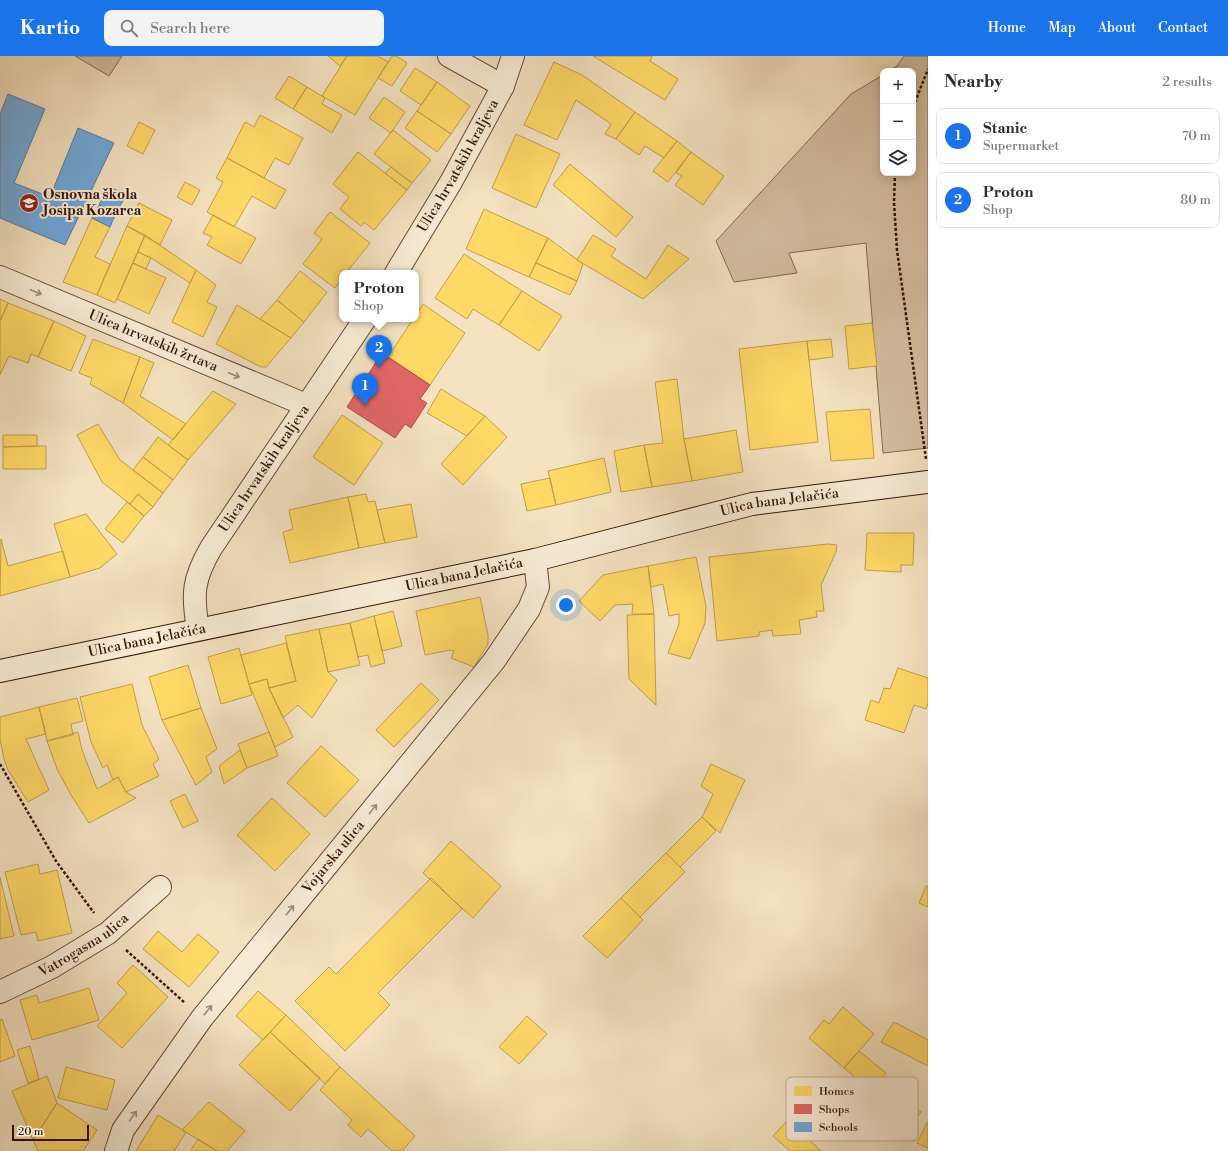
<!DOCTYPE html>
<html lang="en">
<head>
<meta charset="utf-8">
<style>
  body { margin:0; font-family:"Libre Bodoni",serif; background:#f2f2f3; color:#2b2b33 }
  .controls { position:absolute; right:12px; top:12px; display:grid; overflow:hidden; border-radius:8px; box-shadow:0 2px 10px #0003 }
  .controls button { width:36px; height:36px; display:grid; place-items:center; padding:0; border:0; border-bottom:1px solid #e1e1e2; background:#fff; color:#2b2b33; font:20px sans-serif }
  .scale { position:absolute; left:12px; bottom:10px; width:77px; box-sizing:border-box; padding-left:4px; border:2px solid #351408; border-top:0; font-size:11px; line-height:14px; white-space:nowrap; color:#351408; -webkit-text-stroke:3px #f8ecd7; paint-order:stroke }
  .you { position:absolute; left:566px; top:549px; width:14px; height:14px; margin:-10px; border:3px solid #fff; border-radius:50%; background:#1a73e8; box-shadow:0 0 0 6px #1a73e833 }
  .badge { display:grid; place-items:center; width:26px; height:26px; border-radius:50%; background:#1a73e8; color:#fff; font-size:13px; font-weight:700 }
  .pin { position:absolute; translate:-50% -33px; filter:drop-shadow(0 1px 2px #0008) }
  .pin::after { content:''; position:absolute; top:21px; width:14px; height:12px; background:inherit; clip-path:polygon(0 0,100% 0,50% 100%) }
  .popup { position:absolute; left:339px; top:214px; width:80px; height:52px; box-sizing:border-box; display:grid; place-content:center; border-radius:8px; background:#fff; filter:drop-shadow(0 1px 3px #0005); font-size:13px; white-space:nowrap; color:#7c7c81 }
  .popup b { font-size:15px; color:#2b2b33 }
  .popup::after { content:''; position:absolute; left:50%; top:100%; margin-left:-8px; border:8px solid transparent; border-top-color:#fff }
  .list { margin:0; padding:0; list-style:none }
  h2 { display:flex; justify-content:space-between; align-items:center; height:52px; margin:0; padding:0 16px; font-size:17px }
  h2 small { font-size:13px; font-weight:400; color:#7c7c81 }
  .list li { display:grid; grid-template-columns:26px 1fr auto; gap:12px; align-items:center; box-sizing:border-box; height:56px; margin:0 8px 8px; padding:0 8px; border:1px solid #e1e1e2; border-radius:8px }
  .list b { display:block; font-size:15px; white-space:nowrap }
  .list p { margin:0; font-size:13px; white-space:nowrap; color:#7c7c81 }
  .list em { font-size:13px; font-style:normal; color:#7c7c81 }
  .icon { flex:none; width:22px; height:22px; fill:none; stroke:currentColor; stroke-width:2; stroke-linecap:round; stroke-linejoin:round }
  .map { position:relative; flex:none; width:928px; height:1095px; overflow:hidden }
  header { display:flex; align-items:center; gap:24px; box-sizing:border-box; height:56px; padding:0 20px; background:#1a73e8; color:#fff }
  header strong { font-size:19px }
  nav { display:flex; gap:22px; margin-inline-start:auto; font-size:14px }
  .search { width:280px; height:36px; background:#f2f2f3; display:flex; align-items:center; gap:10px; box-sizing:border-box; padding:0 14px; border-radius:8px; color:#7c7c81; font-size:15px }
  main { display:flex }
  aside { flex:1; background:#fff }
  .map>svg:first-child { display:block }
  .green { fill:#d4bfa2; stroke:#846a55 }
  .homes { fill:#ffd966; stroke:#c29e4a }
  .shops { fill:#e06666; stroke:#ad4d4a }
  .schools { fill:#6fa8dc; stroke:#5e7c9c }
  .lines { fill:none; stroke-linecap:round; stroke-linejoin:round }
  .street-casing { stroke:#654836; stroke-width:24 }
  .secondary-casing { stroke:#351408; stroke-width:24 }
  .path { stroke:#351408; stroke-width:2.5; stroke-dasharray:3 2; stroke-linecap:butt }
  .street { stroke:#f8ecd7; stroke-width:22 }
  .secondary { stroke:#f8ecd7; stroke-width:22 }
  .oneway { stroke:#a08b7a }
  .labels { text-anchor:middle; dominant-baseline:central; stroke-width:4; stroke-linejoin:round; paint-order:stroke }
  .street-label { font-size:14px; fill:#351408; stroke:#f8ecd7 }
  .poi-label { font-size:14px; font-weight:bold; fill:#351408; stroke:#f8ecd7; text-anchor:start }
  .key { fill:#f8ecd7; stroke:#beab99; stroke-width:1 }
  .key-label { font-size:11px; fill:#351408 }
</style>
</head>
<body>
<header>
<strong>Kartio</strong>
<div class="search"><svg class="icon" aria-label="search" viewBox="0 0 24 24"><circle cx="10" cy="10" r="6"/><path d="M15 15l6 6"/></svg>Search here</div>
<nav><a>Home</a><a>Map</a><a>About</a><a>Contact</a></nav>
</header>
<main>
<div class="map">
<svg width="928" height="1095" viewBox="0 0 928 1095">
  <rect width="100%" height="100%" fill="#f4e2c1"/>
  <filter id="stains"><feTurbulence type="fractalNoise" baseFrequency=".005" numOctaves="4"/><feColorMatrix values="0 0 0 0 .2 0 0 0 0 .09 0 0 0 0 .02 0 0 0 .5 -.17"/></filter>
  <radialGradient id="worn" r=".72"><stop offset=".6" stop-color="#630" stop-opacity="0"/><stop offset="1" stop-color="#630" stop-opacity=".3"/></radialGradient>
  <path class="green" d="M75,0H122L109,20Z
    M904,0H928V392L883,397L866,187L789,197L797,217L734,226L716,185L851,38L883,19V117H913V15H889L897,10Z"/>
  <path class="homes" d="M328,0H347L340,10Z
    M347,0H378L388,6L355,59L322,40Z
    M392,0H396L407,7L392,30L378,22Z
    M593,0H652L650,5L678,23L665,44Z
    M554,6L582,19L635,56L616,83L605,78L611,68L576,44L557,84L524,69Z
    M415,12L437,26L421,49L400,35Z
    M289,20L307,31L293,53L275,42Z
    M437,26L470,50L451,78L417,55Z
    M307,31L325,42L322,48L342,59L332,77L293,53Z
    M384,41L405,56L391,77L369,62Z
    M417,55L451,78L437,96L405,72Z
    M635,56L677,85L664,102L645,90L639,99L616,83Z
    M260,59L303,82L289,109L275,102L264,122L227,102L245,66L254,71Z
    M139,66L155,74L143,98L127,90Z
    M393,74L431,104L412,127L374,98Z
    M516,78L560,98L536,152L492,132Z
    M677,85L691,96L668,126L653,115Z
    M358,96L407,134L374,174L364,166L361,170L340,153L349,141L333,128Z
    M691,96L724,120L703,149L675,129L682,120L676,117Z
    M227,102L286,134L275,153L252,140L234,171L207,156L223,126L216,122Z
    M570,108L633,161L616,181L553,129Z
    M391,111L412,127L407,134L385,117Z
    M185,126L200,134L192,149L177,141Z
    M139,147L172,164L160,189L127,170Z
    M484,153L548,182L529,221L466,193Z
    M330,156L370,187L346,217H342V223L335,232L303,208L322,183L314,177Z
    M213,159L256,182L241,208L207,189L212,181L203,177Z
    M92,162L110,171L95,201L110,208L97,239L63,226Z
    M127,170L145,179L115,247L97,239Z
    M145,179L196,214L190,227L151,202L138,196Z
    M593,179L616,193L611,200L646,223L668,189L689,203L643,243L577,204Z
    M548,182L583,208L577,225L536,207Z
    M138,196L151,202L146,213L133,207Z
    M464,198L522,235L499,269L473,253L467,263L435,242Z
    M133,207L166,222L149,258L117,243Z
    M536,207L577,225L570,239L529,221Z
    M196,214L216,229L207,246L217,251L203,281L172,266Z
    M300,215L327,236L304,266L277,244Z
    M522,235L562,260L539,295L499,269Z
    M0,243L8,247L0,265Z
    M277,244L304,266L291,282L260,263Z
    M8,247L54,265L38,301L31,298L28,307L9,300L0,319V265Z
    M423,248L465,277L430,329L388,301L413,263H416V259Z
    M237,249L291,282L266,311H261L216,288Z
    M54,265L86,280L71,315L38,301Z
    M872,267L877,310L849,313L845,270Z
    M93,283L140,301L123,347L90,328L92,322L79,317Z
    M831,283L833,301L809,304L807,285Z
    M807,285L818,386L750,394L739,293Z
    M140,301L154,307L140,340L186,368L173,384L123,347Z
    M677,323L684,383L692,425L652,431L644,389L663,387L655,326Z
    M441,333L485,360L467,380L427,357Z
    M213,335L236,348L188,404L168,389Z
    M870,353L874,402L831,405L826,356Z
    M342,359L383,387L354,429L313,401Z
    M485,360L507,381L463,429L441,408Z
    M98,368L120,404L163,437L153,451L138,438L130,448L102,426L77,379Z
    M736,374L743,416L692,425L684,383Z
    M3,379H37V390L3,391Z
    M158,381L188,404L173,424L143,401Z
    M644,389L652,431L621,436L614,395Z
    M37,390H46V413H3V391Z
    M143,401L173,424L163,437L133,414Z
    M604,402L611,436L556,449L548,415Z
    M550,422L556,449L527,455L521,428Z
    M138,438L153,451L144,460L130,448Z
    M366,438L368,446L375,445L385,487L359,492L348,441Z
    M348,441L359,492L290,507L283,476L293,473L289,454Z
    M127,446L144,460L123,487L105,473Z
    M411,448L417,481L385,487L377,454Z
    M86,458L117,498L100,512L70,521L54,468Z
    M867,477H914L913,509H901V516L865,514Z
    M1,483L8,510L63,495L70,521L0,540Z
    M828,488L837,489L836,496L821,529L824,555H816L817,561L799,564L801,578L773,580L772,574L759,576V580L717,585L709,501Z
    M696,501L706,550L705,567L690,603L668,597L679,568V558L669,560L663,528L651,531L648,510Z
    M648,510L654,558H632L633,548L615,549L600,565L579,545L603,519Z
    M480,541L488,579V588L474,611L451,602L454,595L450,594L425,599L416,555Z
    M393,555L402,590L382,595L374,560Z
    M654,558L656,649L629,623L627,559Z
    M374,560L385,607L371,611L368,599L358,601L350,567Z
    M350,567L360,609L328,616L319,573Z
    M319,573L328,616L337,624L312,662L298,649L283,662L269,632L296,625L285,580Z
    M286,587L296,625L269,632L267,623L249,628L241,599Z
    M239,592L252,639L221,648L208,601Z
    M188,609L201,652L162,664L149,621Z
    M898,612L928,622V647L926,653L914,649L904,677L865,664L871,644L879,647L884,632L890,633Z
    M267,623L269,632L293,681L275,691L249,628Z
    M421,627L439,644L394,691L376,674Z
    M132,628L142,669L159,703L153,708L159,720L126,736L118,721L113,724L107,709L103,712L91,686L80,641Z
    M77,642L83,665L71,668L73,679L47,685L39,651Z
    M39,651L46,678L26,683L49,734L28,746L8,714L4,703L0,683V661Z
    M201,652L217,693L206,701L212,716L196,729L162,664Z
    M78,676L82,694L97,733L118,721L126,736L136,742L89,767L71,739L57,713L47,685Z
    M269,676L278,700L247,712L238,688Z
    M321,690L359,724L325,761L287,727Z
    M240,694L247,712L224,728L219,710Z
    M711,708L745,724L720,777L702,761L713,738L701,730Z
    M185,738L198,765L183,772L170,745Z
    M272,742L310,778L275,815L237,779Z
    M702,761L716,775L680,811L666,797Z
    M451,785L501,830L473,862L423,817Z
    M666,797L685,816L640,861L621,842Z
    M38,808L40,818L57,814L72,877L38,885L36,876L21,879L5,816Z
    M0,821L14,880L0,883Z
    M431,822L462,853L378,937L390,949L345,995L295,945L329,911L336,918Z
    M926,830H928V851L919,847Z
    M621,842L643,864L607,902L583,880Z
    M158,875L182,896L198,878L219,896L189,931L143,893Z
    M133,909L168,941L122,992L97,970L127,937L117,927Z
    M89,932L99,964L32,984L20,944L37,939L39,947Z
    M258,935L286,959L263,984L236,960Z
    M843,951L874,978L844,1012L809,982L824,964L829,968Z
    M286,959L340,1011L325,1028L270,976Z
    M527,960L547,978L519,1008L499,991Z
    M2,963L15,1000L0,1006V964Z
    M894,966L928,984V1010L881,986Z
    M270,976L320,1022L290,1055L239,1009Z
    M30,990L39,1023L28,1027L17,994Z
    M859,995L886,1017L871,1035L844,1012Z
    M66,1011L115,1024L107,1054L58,1042Z
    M340,1011L415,1080L402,1095H392L368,1073L361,1081L348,1069L352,1064L320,1034Z
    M47,1020L57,1047L33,1084L12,1035Z
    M888,1030L921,1056L908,1073L875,1047Z
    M209,1046L245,1075L227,1095H217L182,1074Z
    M57,1047L97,1074L83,1095H38L33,1084Z
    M158,1059L186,1076L174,1095H136Z
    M788,1064L821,1095H790L773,1080Z
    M928,1065V1092L917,1087Z
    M198,1083L217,1095H190Z"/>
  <path class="shops" d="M382,297L430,329L420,343L427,347L411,372L405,368L395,382L347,351Z"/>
  <path class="schools" d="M8,38L45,53L14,127L50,141L78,72L114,87L65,189L0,162V58Z
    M108,130L126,139L116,157L99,149Z
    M99,149L116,157L110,171L92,162Z"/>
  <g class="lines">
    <g class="street-casing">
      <g id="street">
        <path d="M449,0L503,30"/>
        <path id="s1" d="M396,217L451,126L503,30L513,0"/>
        <path id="s2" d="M0,221L306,349"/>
        <path id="s3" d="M198,573C192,538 193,523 211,492L365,263"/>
        <path id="s4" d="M0,936L52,911L108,877L160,831"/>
        <path id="s5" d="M116,1095L123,1074L202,962L494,605L529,553L538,531L535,504"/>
      </g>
    </g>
    <g class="secondary-casing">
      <g id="secondary">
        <path id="s6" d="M0,615L535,504L752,448L928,426"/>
      </g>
    </g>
    <path class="path" d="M913,51L928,13
      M895,117L894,146L897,194L926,403
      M0,708L56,805L94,857
      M126,894L185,947"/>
    <use href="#street" class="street"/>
    <use href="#secondary" class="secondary"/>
  </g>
  <defs><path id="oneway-shaft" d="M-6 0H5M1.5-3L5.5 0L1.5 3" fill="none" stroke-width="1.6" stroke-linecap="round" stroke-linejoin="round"/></defs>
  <g class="oneway">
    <use href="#oneway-shaft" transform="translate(36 236) rotate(23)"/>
    <use href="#oneway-shaft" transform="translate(234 319) rotate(23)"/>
    <use href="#oneway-shaft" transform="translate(373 753) rotate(-51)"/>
    <use href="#oneway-shaft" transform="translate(290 854) rotate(-51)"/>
    <use href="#oneway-shaft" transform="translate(208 954) rotate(-51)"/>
    <use href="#oneway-shaft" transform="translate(133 1060) rotate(-55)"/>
  </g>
  <defs>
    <g id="school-disc" transform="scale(1)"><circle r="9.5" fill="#8f2418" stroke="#f8ecd7"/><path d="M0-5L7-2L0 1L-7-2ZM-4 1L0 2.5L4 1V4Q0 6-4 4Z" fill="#fff"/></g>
  </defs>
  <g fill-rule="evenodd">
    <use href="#school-disc" x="29" y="147"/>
  </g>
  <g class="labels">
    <g class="street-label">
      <text stroke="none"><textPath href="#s1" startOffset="124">Ulica hrvatskih kraljeva</textPath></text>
      <text stroke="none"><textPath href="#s2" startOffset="166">Ulica hrvatskih žrtava</textPath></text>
      <text stroke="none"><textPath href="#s3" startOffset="180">Ulica hrvatskih kraljeva</textPath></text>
      <text stroke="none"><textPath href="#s6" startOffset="798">Ulica bana Jelačića</textPath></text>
      <text stroke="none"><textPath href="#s6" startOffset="474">Ulica bana Jelačića</textPath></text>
      <text stroke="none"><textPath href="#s6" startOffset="150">Ulica bana Jelačića</textPath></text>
      <text stroke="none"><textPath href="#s5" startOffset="367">Vojarska ulica</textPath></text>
      <text stroke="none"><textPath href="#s4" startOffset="96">Vatrogasna ulica</textPath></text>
    </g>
    <g class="poi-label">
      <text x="43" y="139">Osnovna škola<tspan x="43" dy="16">Josipa Kozarca</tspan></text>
    </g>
  </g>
  <rect x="786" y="1021" width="132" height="64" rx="6" class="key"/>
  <rect x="794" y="1030" width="18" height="10" fill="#ffd966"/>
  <rect x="794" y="1048" width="18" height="10" fill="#e06666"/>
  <rect x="794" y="1066" width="18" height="10" fill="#6fa8dc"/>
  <g class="key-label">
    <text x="819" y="1039">Homes</text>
    <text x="819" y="1057">Shops</text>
    <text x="819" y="1075">Schools</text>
  </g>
  <rect width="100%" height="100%" filter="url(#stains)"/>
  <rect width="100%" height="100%" fill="url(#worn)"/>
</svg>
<div class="controls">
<button>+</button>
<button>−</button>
<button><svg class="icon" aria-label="layers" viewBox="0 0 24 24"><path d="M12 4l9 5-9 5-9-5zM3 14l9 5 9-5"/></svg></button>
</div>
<div class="scale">20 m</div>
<div class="you"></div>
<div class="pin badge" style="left:365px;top:350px">1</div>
<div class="pin badge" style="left:379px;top:312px">2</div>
<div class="popup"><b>Proton</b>Shop</div>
</div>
<aside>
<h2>Nearby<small>2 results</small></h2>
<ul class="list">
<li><span class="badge">1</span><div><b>Stanic</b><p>Supermarket</p></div><em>70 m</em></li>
<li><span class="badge">2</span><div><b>Proton</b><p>Shop</p></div><em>80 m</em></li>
</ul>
</aside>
</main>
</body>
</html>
